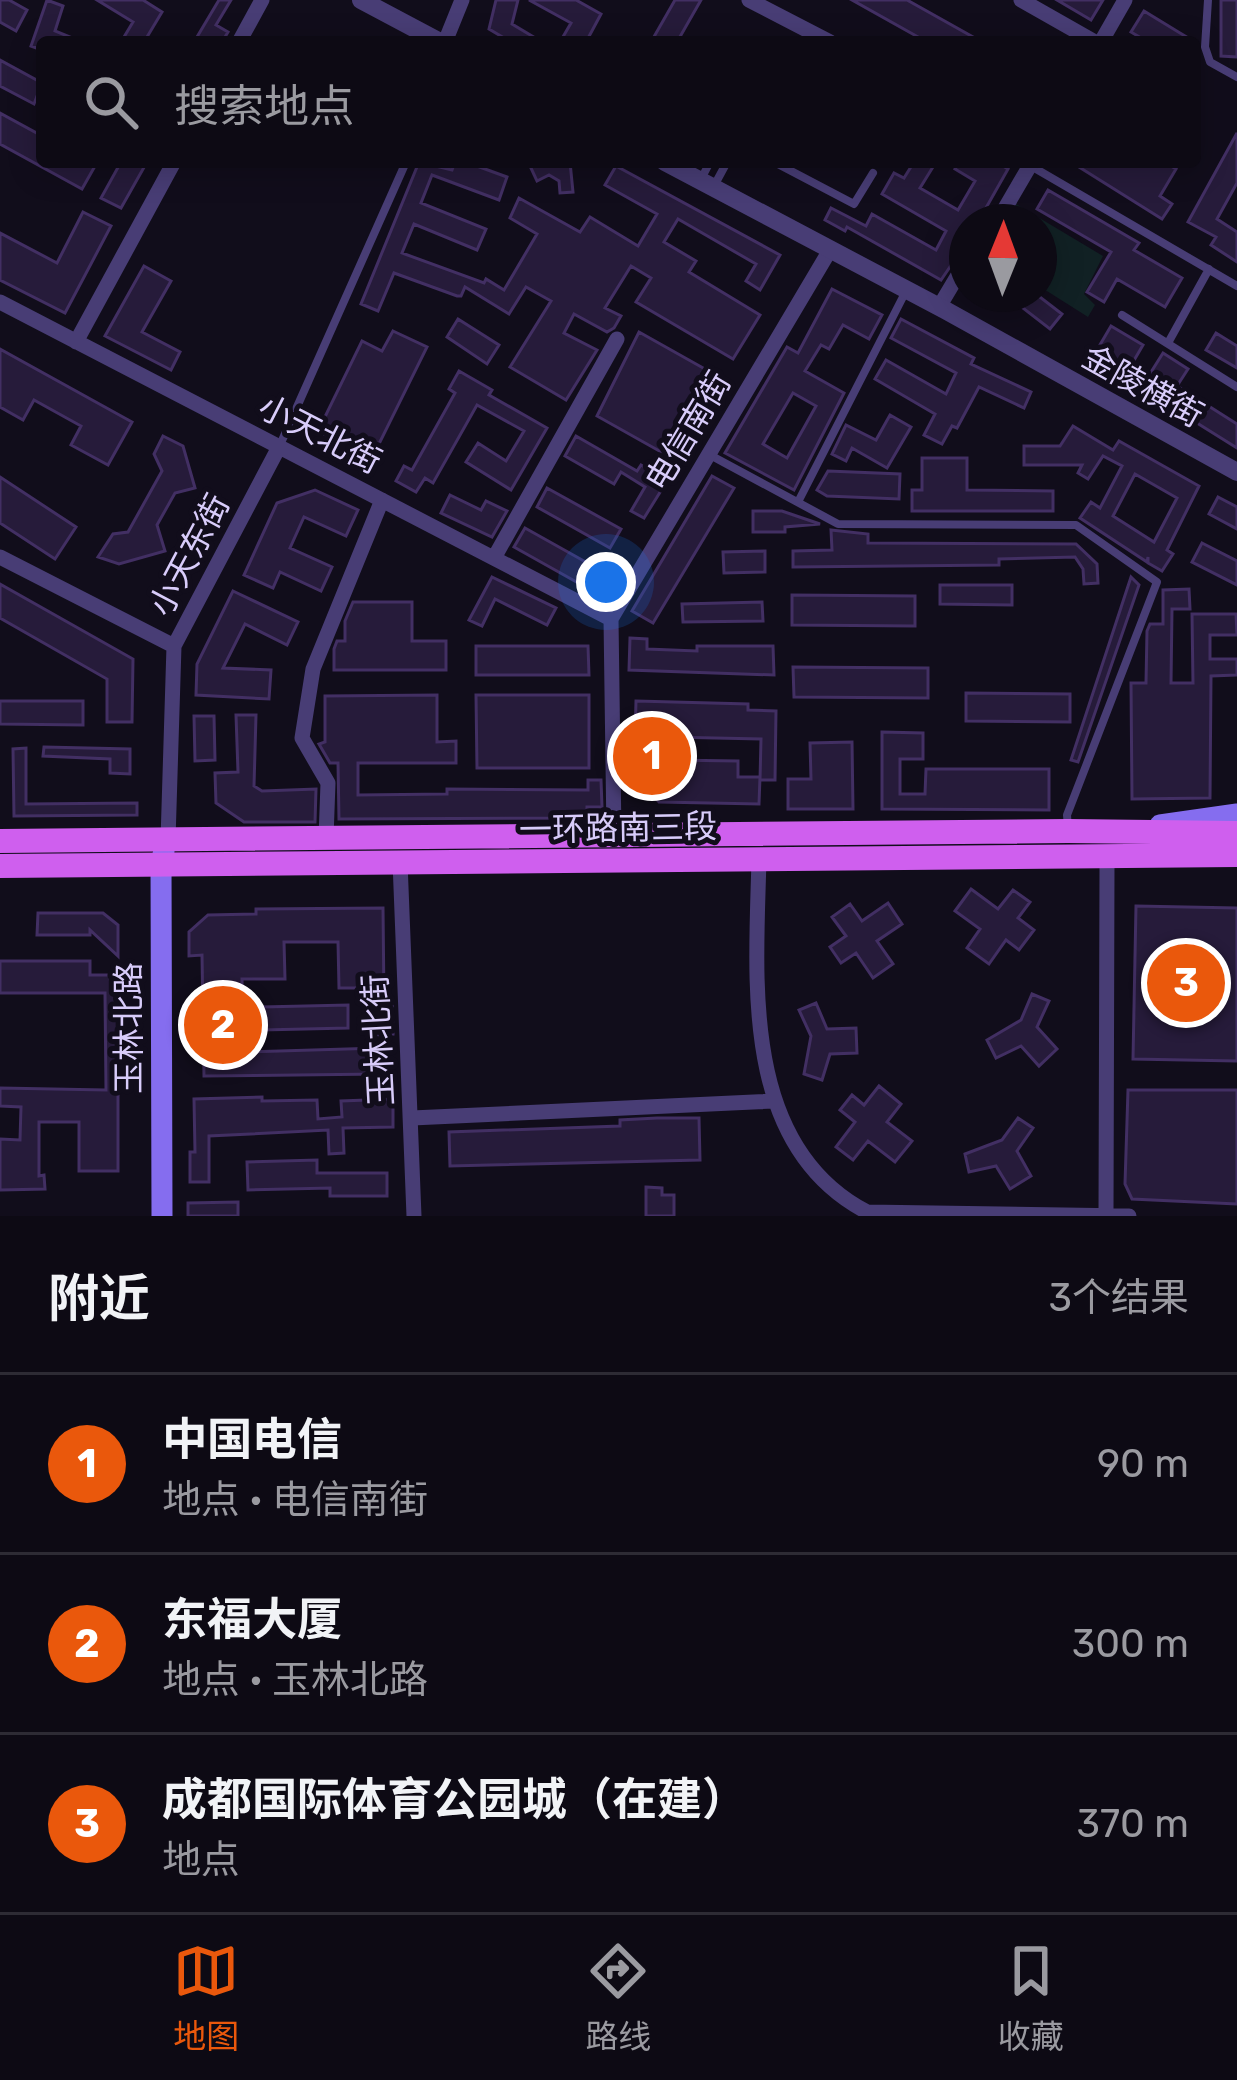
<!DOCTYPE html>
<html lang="zh">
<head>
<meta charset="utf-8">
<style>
  body { margin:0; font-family:Rubik,"Noto Sans SC",sans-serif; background:#1b1822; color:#f1f3f6 }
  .compass { position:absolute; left:949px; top:204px; width:108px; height:108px; border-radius:50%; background:#0d0a14; box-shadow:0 6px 30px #0003; rotate:1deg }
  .you { position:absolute; left:606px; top:582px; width:42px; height:42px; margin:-30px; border:9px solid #fff; border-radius:50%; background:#1a73e8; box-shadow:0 0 0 18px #1a73e833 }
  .badge { display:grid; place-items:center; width:78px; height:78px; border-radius:50%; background:#ea580c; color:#fff; font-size:39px; font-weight:700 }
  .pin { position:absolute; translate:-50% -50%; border:6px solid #fff; box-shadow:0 3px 12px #0006 }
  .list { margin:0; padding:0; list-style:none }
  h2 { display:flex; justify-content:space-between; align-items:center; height:156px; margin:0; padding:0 48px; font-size:51px }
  h2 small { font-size:39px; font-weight:400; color:#9a9aa0 }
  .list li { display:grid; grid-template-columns:78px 1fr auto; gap:36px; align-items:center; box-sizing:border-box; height:180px; padding:0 48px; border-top:3px solid #2d2b34 }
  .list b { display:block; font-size:45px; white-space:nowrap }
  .list p { margin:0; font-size:39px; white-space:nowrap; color:#9a9aa0 }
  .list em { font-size:39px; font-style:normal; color:#9a9aa0 }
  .icon { flex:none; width:66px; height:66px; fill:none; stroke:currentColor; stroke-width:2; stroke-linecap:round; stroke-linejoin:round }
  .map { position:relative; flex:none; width:1237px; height:1216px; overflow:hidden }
  .search { position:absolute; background:#0d0a14; box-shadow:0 6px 30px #0003; left:36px; right:36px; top:36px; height:132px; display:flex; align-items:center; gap:30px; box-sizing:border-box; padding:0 42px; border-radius:12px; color:#9a9aa0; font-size:45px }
  .sheet { height:696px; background:#0d0a14 }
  nav { display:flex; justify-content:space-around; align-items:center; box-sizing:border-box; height:168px; border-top:3px solid #2d2b34; background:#0d0a14; font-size:33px; color:#9a9aa0 }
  nav a { display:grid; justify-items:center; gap:6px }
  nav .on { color:#ea580c }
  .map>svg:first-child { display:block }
  .green { fill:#112124 }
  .building { fill:#261b3a; stroke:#422f63; stroke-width:3; fill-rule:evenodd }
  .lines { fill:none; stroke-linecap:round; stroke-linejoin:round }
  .service { stroke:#483d75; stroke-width:8 }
  .minor { stroke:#483d75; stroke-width:15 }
  .tertiary { stroke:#483d75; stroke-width:18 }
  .secondary { stroke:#856def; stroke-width:21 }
  .primary { stroke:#cf5fee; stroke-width:24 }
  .labels { text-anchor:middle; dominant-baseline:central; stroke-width:10; stroke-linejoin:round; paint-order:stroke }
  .street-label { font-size:33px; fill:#d8ccfa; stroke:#110d1b }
</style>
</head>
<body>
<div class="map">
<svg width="1237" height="1216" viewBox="0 0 1237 1216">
  <rect width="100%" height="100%" fill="#110d1b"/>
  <path class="green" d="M1016,204L1103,256L1084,294L1095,305L1088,317L1039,286V222H1006Z"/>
  <path class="building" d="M0,0H9L27,10L16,31L0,22Z
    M47,0L63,6L55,31L82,42H42V50L31,46Z
    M97,0H143L162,12L144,42H121L133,22Z
    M219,0H231L216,25L228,32L222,42H194Z
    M496,0H518L512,24L542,42H511L489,29Z
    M529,0H576L601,14L586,42H560L571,23Z
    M675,0H701L677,42H651Z
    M852,0H907L982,42H927Z
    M1057,0H1103L1091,20Z
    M1221,0H1237V57L1221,56Z
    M1144,11L1180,33L1195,42H1148L1131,32Z
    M0,60L42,83L34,104L0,86Z
    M0,113L42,136V162H88L95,166L82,189L0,144Z
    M1237,133V183L1217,219L1237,232V262L1211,245L1216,237L1188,222Z
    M121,162H147L121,208L101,198Z
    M419,162L452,170L455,162H466L507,177L499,200L432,175L421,203L486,229L477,250L414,224L402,253L484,283L486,279L504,290L537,234L510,218L519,198L580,232L590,217L638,246L657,214L605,185L616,166L780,255L760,290L746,281L756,264L678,219L664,242L696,261L689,272L760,315L733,359L636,302L651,278L631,266L605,308L621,316L614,328L607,332L574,314L564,333L597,350L566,400L510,367L551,301L526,287L509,314L465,287L461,296H457L394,273L378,311L361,304Z
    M539,162H570L573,192L560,193L559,181L549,175L537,181L530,166Z
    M914,162H936L920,188L958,210L975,181L955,169L959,162H996L1008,169L978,222H967V242L941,280L847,227L845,231L825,220L831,208L866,226L872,214L936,250L946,231L882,194L894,173L904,178Z
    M1071,162H1164L1176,169L1160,196L1172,204L1162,219Z
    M1048,190L1139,243L1134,250L1182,278L1165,307L1117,279L1104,302L1087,292L1111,252L1037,209Z
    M83,212L111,226L65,313L0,280V233L57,263Z
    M144,266L171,281L142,332L180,352L171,370L105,336Z
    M832,289L882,315L869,339L843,325L829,349L821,345L805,371L844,393L794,490L725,453L787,347L798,353ZM793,393L816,406L787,458L763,444Z
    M1005,294H1036L1062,314L1050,329Z
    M458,319L499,345L487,364L447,337Z
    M901,319L974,358L971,364L1031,392L1024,408L979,387L957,428L952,426L942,444L924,435L935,414L875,379L886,360L946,394L956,373L891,338Z
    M1111,326L1143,345L1126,374L1094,355Z
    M393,331L427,347L372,458L318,431L362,341L382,351Z
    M639,332L721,378L679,462L597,416Z
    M1216,333L1237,346V368L1206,350Z
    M0,349L132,422L108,465L71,445L81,426L34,400L23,420L0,407Z
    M1163,353L1188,369L1177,386L1237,424V448L1141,388Z
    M459,371L492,390L489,395L547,428L511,490L466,462L478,443L506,461L524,431L477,405L433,483L425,478L416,492L396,481L404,466L412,470L455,393L449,389Z
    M890,415L911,427L887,468L852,448L846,461L832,454L846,425L876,440Z
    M1073,426L1113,450L1119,441L1199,486L1167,550L1173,554L1162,571L1148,563V557L1147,562L1080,518L1091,502L1100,508L1122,466L1103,456L1088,479L1078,473L1082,465H1024V446H1060ZM1135,474L1177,498L1154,542L1113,516Z
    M163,436L183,446L195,488L175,493L157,525L165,551L119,564L98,557L113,534L128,532L162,471L154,454Z
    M576,436L637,471L641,465L667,481L644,518L631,511L645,487L621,472L614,484L565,456Z
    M922,458H967V490L1053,491V511H912V490H922Z
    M828,471L900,474L899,499L827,496L817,490Z
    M712,476L734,488L653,623L632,611Z
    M0,477L76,527L55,559L0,523Z
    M547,488L621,529L610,548L537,507Z
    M315,490L358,510L346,536L304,517L290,548L332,567L321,591L280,572L273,588L244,575L277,503Z
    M450,495L481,510L486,501L507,511L492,537L441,513Z
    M1218,497L1237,507V529L1209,514Z
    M753,511H782L820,524L785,527V532H753Z
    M525,528L600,570L589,589L514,547Z
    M831,530L868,534V543L1076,544L1097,564L1098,583L1084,584L1083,569L1075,557L999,559V565L793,567V551L832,550Z
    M1202,543L1237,561V585L1192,562Z
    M765,551V572L724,573L723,552Z
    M492,577L556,608L547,625L495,599L482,626L469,620Z
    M1131,577L1139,585L1078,762L1071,760Z
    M0,584L133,659L132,722H107V679L0,618Z
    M940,585H1012V605L940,604Z
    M1189,589L1190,609H1172L1171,683H1193L1192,614H1236L1237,635H1210V659H1237V675L1211,676L1210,798L1132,799L1131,683H1146L1147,631L1150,624H1163V590Z
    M233,591L298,622L287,645L245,624L223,668L271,670L269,699L196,695L197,664Z
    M792,595L915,596V626L792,625Z
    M353,602H412V641H446V670H334V649L337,641H345V621Z
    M762,602L763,621L683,622L682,604Z
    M630,638L647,639V649L697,651V646H773L774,675L629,670Z
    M476,646H588L589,675H476Z
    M793,667L928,668V698L794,697Z
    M966,693L1070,694V722L966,721Z
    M437,695V742L456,741V763H358V795L447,794V789L588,790V780H601L602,807H587V818L339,819L338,763H330L319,744L325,742V696Z
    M476,695H589V768H477Z
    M0,701H83V725L0,724Z
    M636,701L748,704V710L776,711L775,780H760L761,739L669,737V760L738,761V777H760L759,804L659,802L634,773Z
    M236,715H256L254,786L262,791L316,789L315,822H244L216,803L215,773L238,772Z
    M194,716H214L215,760L195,761Z
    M882,732L923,733V759H900V794H925L926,769H1049V810L882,809Z
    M852,742L853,809H788V779H811L810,743Z
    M44,747L130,749V774L110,773V759L43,756Z
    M26,748V804L137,803V815L14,816L13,749Z
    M971,889L998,909L1013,890L1030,902L1018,918L1034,930L1019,950L1006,940L989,964L967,948L980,929L955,911Z
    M888,903L902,924L877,941L893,964L873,978L856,953L841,963L830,947L846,936L832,917L850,904L862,921Z
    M1136,906L1237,908V1061L1133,1059Z
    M383,908L384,1001H392L393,1034L373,1035L372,988H339L338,942H284L285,979H242L243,1052L379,1048L380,1074L204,1076L202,955L189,956V932L208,915L256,914V909Z
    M38,913H103L118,925V956L90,930V935H37Z
    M0,961H90V975H118V1171H79V1122H39V1176L44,1175L45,1189L0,1190V1139L20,1140L21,1107L0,1106V1088L106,1090L105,993H0Z
    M1032,994L1049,1001L1037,1027L1057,1049L1039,1066L1021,1046L996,1058L987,1040L1021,1020Z
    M816,1003L827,1029L856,1028L857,1053L830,1054L822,1080L804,1074L811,1036L799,1010Z
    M348,1005V1028L262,1030V1007Z
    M879,1086L901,1104L887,1122L912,1141L895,1162L868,1141L853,1160L836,1147L855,1122L840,1110L852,1095L864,1105Z
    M1128,1090H1237V1204L1132,1199L1125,1184Z
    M262,1097V1101L317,1100L318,1119L342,1117L341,1101L393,1099V1127L343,1128L344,1153L329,1154L328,1130L209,1136V1182H190V1152H195L194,1099Z
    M657,1118H699L700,1160L450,1166L449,1132L620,1126V1120Z
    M1018,1118L1033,1128L1017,1151L1031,1176L1010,1189L996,1166L969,1172L965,1154L1002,1140Z
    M317,1160V1173H387V1196H330V1188L248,1190L247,1162Z
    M646,1187L662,1188V1195H674V1216H646Z
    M238,1202V1216H188V1203Z"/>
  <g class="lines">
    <path class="service" d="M1208,0L1205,47L1210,62L1237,77
      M774,162L854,204L873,173
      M1031,166L1237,286
      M700,181L710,162
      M714,186L727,162
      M1122,315L1237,387
      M1168,343L1209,269
      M280,445L406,162
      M710,455L838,524L1076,525L1157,582L1067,815L1068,829
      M798,502L906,291"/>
    <path class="minor" d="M749,0L830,42
      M1021,0L1095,42
      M239,42L262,0
      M445,42L462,0
      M1101,42L1125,0
      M997,222L1032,162
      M0,302L611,619
      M939,307L967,260
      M76,342L174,162
      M0,557L174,646
      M494,558L617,339
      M614,835L611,619L830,250
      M326,838L328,783L302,738L313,669L382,500
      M168,840L174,646L279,447
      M759,859C756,980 740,1146 867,1212L1129,1216
      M400,862L414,1216
      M412,1118L773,1101
      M1106,1215L1107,865"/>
    <path class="tertiary" d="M361,0L440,42
      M665,162L945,310L1237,472"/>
    <path class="secondary" d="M1160,825L1237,814
      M162,1216L161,862L164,851"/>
    <path class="primary" d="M0,841L1068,831L1237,833
      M0,866L1237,855"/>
  </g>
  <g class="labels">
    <g class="street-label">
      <text transform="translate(1143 386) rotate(29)">金陵横街</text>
      <text transform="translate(688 431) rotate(-59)">电信南街</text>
      <text transform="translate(320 434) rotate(27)">小天北街</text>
      <text transform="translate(189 555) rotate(-62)">小天东街</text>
      <text transform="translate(618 828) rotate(-1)">一环路南三段</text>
      <text transform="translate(128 1028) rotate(-90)">玉林北路</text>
      <text transform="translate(378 1040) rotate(-93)">玉林北街</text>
    </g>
  </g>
</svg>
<svg class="compass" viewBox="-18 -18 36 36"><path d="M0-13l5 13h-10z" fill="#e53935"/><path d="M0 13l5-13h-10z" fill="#9a9aa0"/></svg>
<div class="you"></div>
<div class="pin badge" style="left:652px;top:756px">1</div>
<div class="pin badge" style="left:223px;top:1025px">2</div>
<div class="pin badge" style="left:1186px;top:983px">3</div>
<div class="search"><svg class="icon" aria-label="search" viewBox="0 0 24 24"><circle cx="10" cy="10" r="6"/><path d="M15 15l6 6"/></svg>搜索地点</div>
</div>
<section class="sheet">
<h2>附近<small>3个结果</small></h2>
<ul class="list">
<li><span class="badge">1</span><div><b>中国电信</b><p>地点 · 电信南街</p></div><em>90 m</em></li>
<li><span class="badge">2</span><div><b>东福大厦</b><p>地点 · 玉林北路</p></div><em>300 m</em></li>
<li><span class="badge">3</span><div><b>成都国际体育公园城（在建）</b><p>地点</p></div><em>370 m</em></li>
</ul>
</section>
<nav>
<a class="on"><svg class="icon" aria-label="map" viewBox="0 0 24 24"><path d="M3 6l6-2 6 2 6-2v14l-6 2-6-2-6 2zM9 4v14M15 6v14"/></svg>地图</a>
<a><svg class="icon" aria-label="directions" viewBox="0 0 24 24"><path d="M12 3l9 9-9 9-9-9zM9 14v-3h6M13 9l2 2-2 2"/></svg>路线</a>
<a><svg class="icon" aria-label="saved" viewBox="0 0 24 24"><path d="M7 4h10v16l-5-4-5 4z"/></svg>收藏</a>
</nav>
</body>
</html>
